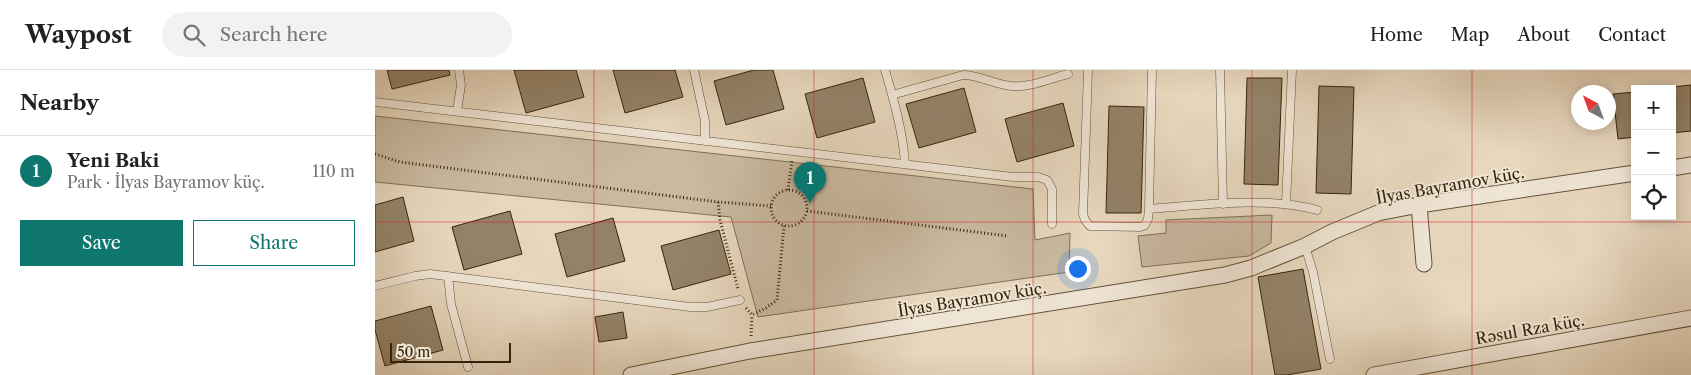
<!DOCTYPE html>
<html lang="en">
<head>
<meta charset="utf-8">
<style>
  body { margin:0; font-family:"Libre Caslon Text",serif; background:#f2f2f2; color:#222 }
  .controls { position:absolute; right:15px; top:15px; display:grid; overflow:hidden; border-radius:0px; box-shadow:0 2px 12px #0003 }
  .controls button { width:45px; height:45px; display:grid; place-items:center; padding:0; border:0; border-bottom:1px solid #e0e0e0; background:#fff; color:#222; font:25px sans-serif }
  .compass { position:absolute; left:1196px; top:15px; width:45px; height:45px; border-radius:50%; background:#fff; box-shadow:0 2px 12px #0003; rotate:319deg }
  .scale { position:absolute; left:15px; bottom:12px; width:121px; box-sizing:border-box; padding-left:5px; border:2px solid #37250b; border-top:0; font-size:14px; line-height:18px; white-space:nowrap; color:#37250b; -webkit-text-stroke:4px #efe5d5; paint-order:stroke }
  .you { position:absolute; left:702px; top:198px; width:18px; height:18px; margin:-12px; border:4px solid #fff; border-radius:50%; background:#1a73e8; box-shadow:0 0 0 8px #1a73e833 }
  .badge { display:grid; place-items:center; width:32px; height:32px; border-radius:50%; background:#0f766e; color:#fff; font-size:16px; font-weight:700 }
  .pin { position:absolute; translate:-50% -41px; filter:drop-shadow(0 1px 2px #0008) }
  .pin::after { content:''; position:absolute; top:26px; width:18px; height:15px; background:inherit; clip-path:polygon(0 0,100% 0,50% 100%) }
  .list { margin:0; padding:0; list-style:none }
  h2 { display:flex; justify-content:space-between; align-items:center; height:65px; margin:0; padding:0 20px; font-size:21px }
  h2 small { font-size:16px; font-weight:400; color:#767676 }
  .list li { display:grid; grid-template-columns:32px 1fr auto; gap:15px; align-items:center; box-sizing:border-box; height:70px; padding:0 20px; border-top:1px solid #e0e0e0 }
  .list b { display:block; font-size:19px; white-space:nowrap }
  .list p { margin:0; font-size:16px; white-space:nowrap; color:#767676 }
  .list em { font-size:16px; font-style:normal; color:#767676 }
  .actions { display:flex; gap:10px; padding:15px 20px }
  .actions a { flex:1; padding:11px 0; border:1px solid #0f766e; border-radius:0px; text-align:center; font-size:18px; color:#0f766e }
  .actions .main { background:#0f766e; color:#fff }
  .icon { flex:none; width:28px; height:28px; fill:none; stroke:currentColor; stroke-width:2; stroke-linecap:round; stroke-linejoin:round }
  .map { position:relative; flex:none; width:1316px; height:305px; overflow:hidden }
  header { display:flex; align-items:center; gap:30px; box-sizing:border-box; height:70px; padding:0 25px; background:#fff; border-bottom:1px solid #e0e0e0 }
  header strong { font-size:24px }
  nav { display:flex; gap:28px; margin-inline-start:auto; font-size:18px }
  .search { width:350px; height:45px; background:#f2f2f2; display:flex; align-items:center; gap:12px; box-sizing:border-box; padding:0 18px; border-radius:28px; color:#767676; font-size:19px }
  main { display:flex }
  aside { flex:1; background:#fff }
  .map>svg:first-child { display:block }
  .green { fill:#c9b9a0; stroke:#806f56 }
  .building { fill:#938268; stroke:#37250b }
  .lines { fill:none; stroke-linecap:round; stroke-linejoin:round }
  .service-casing { stroke:#635238; stroke-width:9 }
  .minor-casing { stroke:#635238; stroke-width:17 }
  .path { stroke:#37250b; stroke-width:3; stroke-dasharray:1 2.5; stroke-linecap:butt }
  .service { stroke:#efe5d5; stroke-width:8 }
  .minor { stroke:#efe5d5; stroke-width:15 }
  .grid { fill:none; stroke:#d62828; stroke-width:1; stroke-opacity:0.55 }
  .labels { text-anchor:middle; dominant-baseline:central; stroke-width:4; stroke-linejoin:round; paint-order:stroke }
  .street-label { font-size:16px; fill:#37250b; stroke:#efe5d5 }
</style>
</head>
<body>
<header>
<strong>Waypost</strong>
<div class="search"><svg class="icon" aria-label="search" viewBox="0 0 24 24"><circle cx="10" cy="10" r="6"/><path d="M15 15l6 6"/></svg>Search here</div>
<nav><a>Home</a><a>Map</a><a>About</a><a>Contact</a></nav>
</header>
<main>
<aside>
<h2>Nearby<small></small></h2>
<ul class="list">
<li><span class="badge">1</span><div><b>Yeni Baki</b><p>Park · İlyas Bayramov küç.</p></div><em>110 m</em></li>
</ul>
<div class="actions"><a class="main">Save</a><a>Share</a></div>
</aside>
<div class="map">
<svg width="1316" height="305" viewBox="0 0 1316 305">
  <rect width="100%" height="100%" fill="#e7d7be"/>
  <filter id="stains"><feTurbulence type="fractalNoise" baseFrequency=".004" numOctaves="4"/><feColorMatrix values="0 0 0 0 .2 0 0 0 0 .09 0 0 0 0 .02 0 0 0 .5 -.17"/></filter>
  <radialGradient id="worn" r=".72"><stop offset=".6" stop-color="#630" stop-opacity="0"/><stop offset="1" stop-color="#630" stop-opacity=".3"/></radialGradient>
  <path class="green" d="M0,46L658,119L660,170L695,163L694,202L383,247L356,147L0,112Z
    M897,145L896,173L874,186L767,197L763,166L791,163V150Z"/>
  <path class="building" d="M12,0H74L75,5L17,19Z
    M139,0H201L209,27L151,43Z
    M238,0H300L308,27L250,43Z
    M379,0H398L409,39L351,55L339,11Z
    M488,8L500,52L442,68L430,24Z
    M872,8H907L903,115L869,114Z
    M1316,15V61L1297,63V17Z
    M944,16L979,17L976,124L941,123Z
    M589,18L601,62L544,78L531,34Z
    M1260,22V67L1243,69L1238,24Z
    M688,33L699,76L642,92L630,49Z
    M734,36L769,37L766,143H731Z
    M28,127L39,171L0,182V135Z
    M135,141L147,184L89,200L77,157Z
    M238,148L250,191L192,207L180,164Z
    M344,160L356,204L298,220L286,176Z
    M928,199L946,299L912,305H900L883,207Z
    M56,236L68,280L10,296L0,260V251Z
    M248,242L252,268L224,272L220,247Z"/>
  <g class="lines">
    <g class="service-casing">
      <path id="service" d="M319,0L330,51V71
        M510,0C519,31 528,62 530,94
        M713,0L708,144L710,150L715,156L765,157L770,155L773,149L774,139C824,135 894,126 942,140
        M845,0L848,134
        M517,25L588,5C605,5 620,15 637,16C655,18 676,8 693,4
        M0,32L638,107H663L672,110L677,119V154
        M82,41L86,15L84,0
        M911,134L917,0
        M774,139L777,0
        M930,176L938,202L955,289
        M73,206L76,234L93,297
        M0,216L40,206L55,204L315,237H332L365,230"/>
    </g>
    <g class="minor-casing">
      <path id="minor" d="M1297,98L1316,95
        M1044,135L1049,194
        M256,305L375,281L850,205L876,198L930,176L957,162L1003,143L1044,135L1260,103
        M999,305L1316,248"/>
    </g>
    <path class="path" d="M0,84L25,92L343,132L396,136
      M396 138a18 18 0 1 1 36 0a18 18 0 1 1-36 0Z
      M413,120L417,91
      M343,132L345,150L363,219
      M432,141L633,166
      M371,238L377,245L391,238L402,230L409,156
      M376,266L377,245"/>
    <use href="#service" class="service"/>
    <use href="#minor" class="minor"/>
  </g>
  <path class="grid" d="M219,0V305M439,0V305M658,0V305M877,0V305M1097,0V305M0,152H1316"/>
  <g class="labels">
    <g class="street-label">
      <text transform="translate(1075 115) rotate(-10)">İlyas Bayramov küç.</text>
      <text transform="translate(597 229) rotate(-9)">İlyas Bayramov küç.</text>
      <text transform="translate(1155 259) rotate(-10)">Rəsul Rza küç.</text>
    </g>
  </g>
  <rect width="100%" height="100%" filter="url(#stains)"/>
  <rect width="100%" height="100%" fill="url(#worn)"/>
</svg>
<div class="controls">
<button>+</button>
<button>−</button>
<button><svg class="icon" aria-label="locate" viewBox="0 0 24 24"><circle cx="12" cy="12" r="6"/><path d="M12 2v4M12 18v4M2 12h4M18 12h4"/></svg></button>
</div>
<svg class="compass" viewBox="-18 -18 36 36"><path d="M0-13l5 13h-10z" fill="#e53935"/><path d="M0 13l5-13h-10z" fill="#767676"/></svg>
<div class="scale">50 m</div>
<div class="you"></div>
<div class="pin badge" style="left:435px;top:133px">1</div>
</div>
</main>
</body>
</html>
